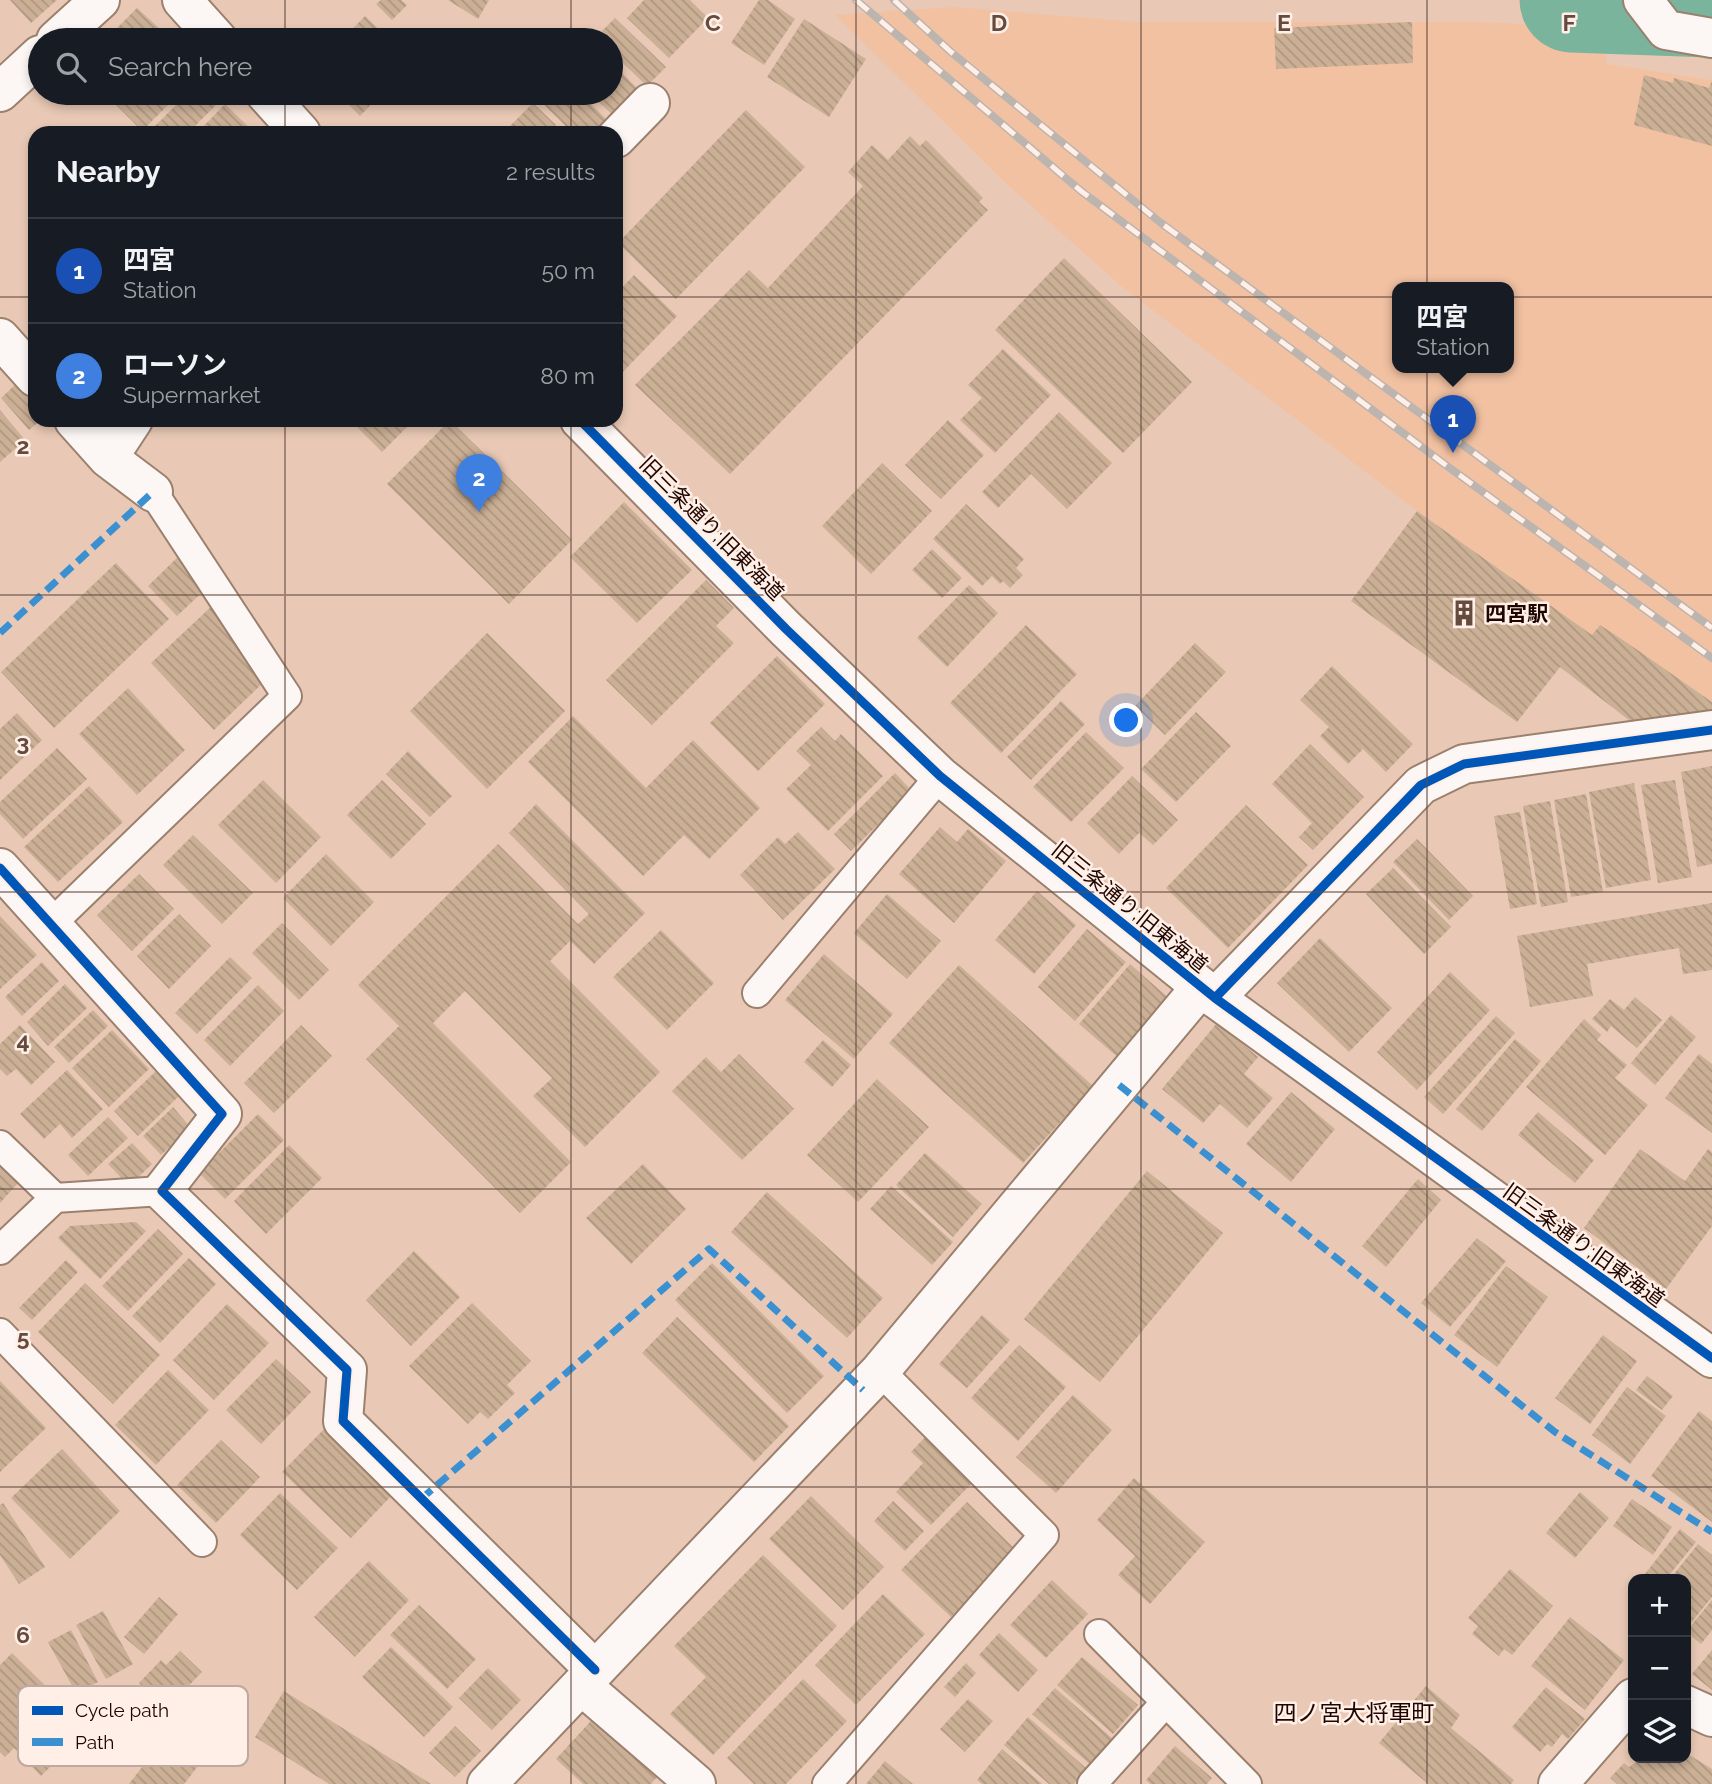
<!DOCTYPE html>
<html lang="en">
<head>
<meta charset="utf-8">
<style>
  body { margin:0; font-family:Raleway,"Noto Sans JP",sans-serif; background:#242831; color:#f1f3f6 }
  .controls { position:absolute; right:21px; bottom:21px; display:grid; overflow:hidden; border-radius:14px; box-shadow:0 4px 10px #0003 }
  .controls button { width:63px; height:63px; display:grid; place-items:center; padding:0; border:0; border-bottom:2px solid #363941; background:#171b24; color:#f1f3f6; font:35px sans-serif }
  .you { position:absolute; left:1127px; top:721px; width:24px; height:24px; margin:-18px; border:5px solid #fff; border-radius:50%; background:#1a73e8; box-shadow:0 0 0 10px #1a73e833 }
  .badge { display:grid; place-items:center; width:46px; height:46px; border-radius:50%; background:#b45309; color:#fff; font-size:23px; font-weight:700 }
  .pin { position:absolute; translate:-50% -58px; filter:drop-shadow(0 2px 4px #0008) }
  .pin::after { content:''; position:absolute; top:37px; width:24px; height:21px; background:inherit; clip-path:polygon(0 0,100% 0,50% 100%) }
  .popup { position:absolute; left:1392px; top:282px; width:122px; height:91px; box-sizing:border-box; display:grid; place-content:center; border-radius:14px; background:#171b24; filter:drop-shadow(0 2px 5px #0005); font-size:23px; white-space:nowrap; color:#9ea1a6 }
  .popup b { font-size:26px; color:#f1f3f6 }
  .popup::after { content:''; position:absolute; left:50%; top:100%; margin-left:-14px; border:14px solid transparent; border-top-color:#171b24 }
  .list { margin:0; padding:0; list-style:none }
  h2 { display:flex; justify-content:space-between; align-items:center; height:91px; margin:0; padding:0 28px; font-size:30px }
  h2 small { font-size:23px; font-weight:400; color:#9ea1a6 }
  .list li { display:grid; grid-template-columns:46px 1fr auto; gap:21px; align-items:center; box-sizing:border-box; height:105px; padding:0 28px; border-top:2px solid #363941 }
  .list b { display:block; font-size:26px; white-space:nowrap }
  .list p { margin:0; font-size:23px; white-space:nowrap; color:#9ea1a6 }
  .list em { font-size:23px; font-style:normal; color:#9ea1a6 }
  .icon { flex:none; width:38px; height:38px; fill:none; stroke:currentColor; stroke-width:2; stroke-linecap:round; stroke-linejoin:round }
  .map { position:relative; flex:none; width:1712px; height:1784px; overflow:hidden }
  .search { position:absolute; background:#171b24; box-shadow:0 4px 10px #0003; left:28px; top:28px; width:595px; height:77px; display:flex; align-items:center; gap:18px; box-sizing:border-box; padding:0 24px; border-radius:38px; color:#9ea1a6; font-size:26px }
  .panel { position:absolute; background:#171b24; box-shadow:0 4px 10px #0003; left:28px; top:126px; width:595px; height:301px; border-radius:21px }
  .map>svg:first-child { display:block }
  .built { fill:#f2c1a2; fill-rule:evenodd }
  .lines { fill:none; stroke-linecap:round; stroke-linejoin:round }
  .river { stroke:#7ab49c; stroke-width:105 }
  .building { fill:url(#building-back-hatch) }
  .service-casing { stroke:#9b806e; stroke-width:32 }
  .minor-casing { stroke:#9b806e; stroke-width:42 }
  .service { stroke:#fcf7f4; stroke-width:28 }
  .minor { stroke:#fcf7f4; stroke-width:38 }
  .rail-casing { stroke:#bcb4af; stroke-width:8 }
  .rail { stroke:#ffefe6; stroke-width:5; stroke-dasharray:16; stroke-linecap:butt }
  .quiet { stroke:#3a90d0; stroke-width:7; stroke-dasharray:14 7; stroke-linecap:butt }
  .cycleway-casing { stroke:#ffefe6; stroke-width:13 }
  .cycleway { stroke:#0057b8; stroke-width:9 }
  .grid { fill:none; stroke:#654a3f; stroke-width:2; stroke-opacity:0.55 }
  .labels { text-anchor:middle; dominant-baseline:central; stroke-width:5; stroke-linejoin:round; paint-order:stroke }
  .street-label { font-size:21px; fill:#1e0500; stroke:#ffefe6 }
  .poi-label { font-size:21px; font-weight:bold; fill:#1e0500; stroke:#ffefe6; text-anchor:start }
  .neighbourhood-label { font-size:23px; fill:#1e0500; stroke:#ffefe6 }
  .key { fill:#ffefe6; stroke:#bca9a1; stroke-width:2 }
  .key-label { font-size:19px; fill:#1e0500 }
  .grid-label { font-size:23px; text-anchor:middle; font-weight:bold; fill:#654a3f; stroke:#ffefe6; stroke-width:5; stroke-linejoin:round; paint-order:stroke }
</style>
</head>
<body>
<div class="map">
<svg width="1712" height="1784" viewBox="0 0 1712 1784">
  <defs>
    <pattern id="building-back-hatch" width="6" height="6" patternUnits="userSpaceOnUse" patternTransform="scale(1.75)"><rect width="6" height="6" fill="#cbb096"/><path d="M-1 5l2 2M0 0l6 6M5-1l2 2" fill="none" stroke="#ae9680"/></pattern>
  </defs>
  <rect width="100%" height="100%" fill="#e9c9b5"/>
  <path class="built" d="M954,7L1136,22H1474L1609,27L1606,64L1712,80V702L1600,625L1592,635L1413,508L1121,286L1011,188L835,15ZM1397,287H1509V367H1397Z"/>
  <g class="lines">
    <path class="river" d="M1572,0L1712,5"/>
  </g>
  <path class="building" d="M10,0H57L31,23Z
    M381,0H401L407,5L392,20L376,4Z
    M448,0H489L478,19Z
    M644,0H690L708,18L669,58L627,18Z
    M759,0H768L795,19L764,65L731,43Z
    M137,8L170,38L168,40H105Z
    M365,16L390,40H342Z
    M615,18L666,67L647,86L611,52V40H599L596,37Z
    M804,19L866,59L829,117L767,77Z
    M1412,22L1413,63L1276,69L1274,28Z
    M611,62L641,92L616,118L589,93H611Z
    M1644,75L1673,83L1674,78L1709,88L1712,81V146L1634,125Z
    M127,93H180L142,131L116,105Z
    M188,93H218L223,98L188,133H148Z
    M337,93H382L360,116Z
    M542,93H580L609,122L599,133H573L537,98Z
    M533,103L556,125L547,133H514L508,128Z
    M225,104L255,133H197Z
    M746,110L805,167L676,299L618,243Z
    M910,136L920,146L926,140L983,198L979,202L988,210L730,474L635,385L749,270L768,288L863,186L848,172L872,145L888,160Z
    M1064,258L1192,382L1123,453L995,330Z
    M634,275L677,316L616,379V294Z
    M1003,349L1051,395L995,453L960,420L982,398L968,385Z
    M17,383L35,404V420H41L29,430L1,398Z
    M0,410L25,440L0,462Z
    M1059,412L1112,463L1067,509L1031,474L998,508L982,492Z
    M350,420H414L382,452Z
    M450,420L572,540L509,604L387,484Z
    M948,420L984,455L941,499L905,465Z
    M882,463L932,511L871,574L822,526Z
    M624,502L692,570L637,623L570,557Z
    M966,504L1024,559L1016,568L1023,575L1010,588L1003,581L1000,584L992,576L982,586L933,539Z
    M1417,511L1592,635L1600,625L1626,642L1712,702V710L1634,724L1560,667L1517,722L1351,601Z
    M932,549L962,578L942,598L912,570Z
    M180,555L209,586L177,616L148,586Z
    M116,563L169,619L54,728L1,672Z
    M706,580L734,608L716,626L734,643L652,725L606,680Z
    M969,585L998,613L947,667L917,638Z
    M213,605L268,678L214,730L151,663Z
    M1026,625L1077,674L1001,753L950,703Z
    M487,633L565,711L487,789L410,711Z
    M1195,643L1226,672L1165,735L1135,706Z
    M777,656L825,704L758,771L710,723Z
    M1332,666L1413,744L1386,772L1363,749L1348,764L1320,736L1329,727L1300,700Z
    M128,688L185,750L137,795L79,734Z
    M1061,701L1085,724L1031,780L1007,757Z
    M1196,712L1231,746L1176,802L1141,769Z
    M17,713L42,740L0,780V729Z
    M573,716L646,788L693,740L760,808L709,859L684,835L643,876L528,762Z
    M821,727L835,741L841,734L883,776L828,831L786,789L811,765L796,751Z
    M1086,732L1124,768L1071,822L1033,787Z
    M1310,744L1364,797L1313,850L1299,837L1312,823L1272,784Z
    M57,748L87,779L23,839L0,814V802Z
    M408,751L452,796L430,817L386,774Z
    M1712,766V864L1697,867L1681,772Z
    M895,773L912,791L851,851L834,834Z
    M1132,776L1178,820L1153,845L1139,833L1119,854L1087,823Z
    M263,780L321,837L276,883L218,825Z
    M382,780L426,824L391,859L347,815Z
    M1675,780L1692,877L1658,883L1641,785Z
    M1634,783L1651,880L1606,888L1589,792Z
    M89,786L123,822L58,882L24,847Z
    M1586,794L1603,892L1571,897L1554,800Z
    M1550,801L1568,902L1541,907L1523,806Z
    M536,804L645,913L594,964L570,941L550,961L660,1072L585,1147L533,1096L552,1078L465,991L433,1023L571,1162L520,1213L366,1059L399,1026L358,985L498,844L578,924L589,914L509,833Z
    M1246,805L1308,865L1228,948L1166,888Z
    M1520,812L1537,904L1510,909L1494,816Z
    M940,827L957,842L968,829L1006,861L954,923L899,874Z
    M798,832L835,869L783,920L740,875L778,837L785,844Z
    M193,835L253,893L222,924L163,865Z
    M1417,839L1473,896L1449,920L1393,862Z
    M326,854L374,902L331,946L283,898Z
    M1393,868L1451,927L1424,954L1366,894Z
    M139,874L174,909L132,951L97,915Z
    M1037,891L1076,925L1034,974L995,940Z
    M887,894L941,941L907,979L854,933Z
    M1712,903V970L1683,974L1679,948L1587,964L1593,996L1530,1007L1517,936Z
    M179,914L211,946L169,989L137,956Z
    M0,916L37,955L0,989Z
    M282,923L329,970L299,1000L252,953Z
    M1087,929L1126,962L1075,1021L1038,987Z
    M661,930L714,983L667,1030L613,977Z
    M1320,938L1392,1008L1349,1052L1277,983Z
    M824,954L893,1014L854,1059L785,1000Z
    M230,957L252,978L197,1034L175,1013Z
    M42,962L59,981L22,1016L5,997Z
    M1130,964L1172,1001L1121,1060L1079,1024Z
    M959,965L1093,1086L1023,1163L889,1043Z
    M1450,972L1490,1010L1417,1090L1377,1052Z
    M65,984L87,1008L48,1046L27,1022Z
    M258,985L284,1011L230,1066L204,1040Z
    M1635,997L1662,1020L1637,1048L1611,1026L1607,1032L1592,1019L1610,999L1624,1010Z
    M93,1010L108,1026L69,1063L54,1047Z
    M1671,1015L1696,1037L1655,1085L1631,1063Z
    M1496,1016L1515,1033L1443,1114L1424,1097Z
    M1584,1019L1601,1035L1597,1040L1627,1065L1615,1078L1648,1105L1605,1155L1526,1087Z
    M1217,1023L1258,1057L1244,1074L1273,1098L1247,1128L1220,1104L1203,1123L1162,1089Z
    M20,1025L55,1062L31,1085L16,1069L7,1076L0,1069V1044Z
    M301,1025L332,1056L274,1113L244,1083Z
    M112,1030L149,1069L109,1107L72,1068Z
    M1515,1039L1541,1061L1482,1131L1456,1109Z
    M823,1040L851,1065L832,1087L804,1062Z
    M739,1054L794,1109L742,1160L672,1091L706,1057L721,1072Z
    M1699,1054L1712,1064V1133L1665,1098Z
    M67,1070L103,1109L72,1138L60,1124L44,1139L20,1114Z
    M157,1070L181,1094L138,1136L114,1111Z
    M877,1079L929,1127L858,1202L807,1155Z
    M1291,1092L1335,1129L1291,1182L1246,1144Z
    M173,1107L190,1127L161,1155L143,1136Z
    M1538,1112L1594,1160L1575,1183L1518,1135Z
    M258,1114L284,1140L225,1199L199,1173Z
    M108,1117L128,1138L88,1176L68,1155Z
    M132,1143L152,1164L129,1186L108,1164Z
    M289,1145L322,1178L266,1234L234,1201Z
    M1640,1149L1685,1181L1708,1149L1712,1152V1226L1666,1289L1584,1228Z
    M925,1153L982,1204L953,1237L896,1185Z
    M0,1162L20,1181L0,1203Z
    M643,1164L686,1209L631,1264L586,1218Z
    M1147,1171L1223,1233L1100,1382L1024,1319Z
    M1418,1179L1441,1200L1386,1267L1362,1246Z
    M891,1186L953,1242L932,1265L870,1209Z
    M767,1192L883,1298L847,1338L731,1232Z
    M136,1222L146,1231L100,1279L58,1238L70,1226Z
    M158,1229L183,1254L128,1311L102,1286Z
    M1477,1238L1506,1261L1450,1327L1421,1303Z
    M414,1251L460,1297L411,1346L366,1300Z
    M189,1258L216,1284L160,1343L132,1316Z
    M66,1260L78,1272L32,1320L19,1308Z
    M712,1263L824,1376L787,1413L675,1300Z
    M1506,1266L1548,1297L1497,1367L1454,1335Z
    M85,1283L160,1355L113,1404L38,1332Z
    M472,1303L531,1361L507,1385L515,1393L488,1419L480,1412L468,1424L409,1366Z
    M227,1304L269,1343L214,1400L173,1360Z
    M982,1315L1010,1340L967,1388L939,1364Z
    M677,1317L789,1426L754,1462L642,1353Z
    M1603,1335L1637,1361L1590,1424L1555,1398Z
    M1019,1345L1066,1387L1018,1441L971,1398Z
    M276,1359L311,1392L261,1444L226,1410Z
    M168,1370L209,1410L156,1465L115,1425Z
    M1647,1376L1673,1396L1662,1410L1636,1390Z
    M0,1381L46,1428L0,1472Z
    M1627,1387L1666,1416L1630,1464L1592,1435Z
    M1073,1395L1112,1430L1056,1493L1016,1457Z
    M1699,1411L1712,1421V1522L1651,1476Z
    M327,1426L395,1492L351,1538L282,1472Z
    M931,1431L978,1477L931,1525L896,1492L923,1463L911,1452Z
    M221,1440L260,1477L216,1523L177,1485Z
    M62,1449L120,1511L70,1559L11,1498Z
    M1134,1478L1205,1542L1150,1604L1118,1575L1135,1556L1097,1520Z
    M1580,1492L1609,1518L1575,1558L1546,1533Z
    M280,1493L338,1548L297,1590L240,1535Z
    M811,1496L884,1567L843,1610L769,1539Z
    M1632,1499L1672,1527L1653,1555L1613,1526Z
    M893,1501L924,1531L905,1551L874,1521Z
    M967,1502L1016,1550L951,1617L901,1570Z
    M3,1503L45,1567L19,1584L0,1555V1505Z
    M1680,1529L1696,1542L1666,1579H1641Z
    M1698,1544L1712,1555V1597L1686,1629V1579H1670Z
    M763,1555L837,1626L713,1755L670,1714L706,1677L674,1646Z
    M369,1561L409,1600L355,1657L314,1617Z
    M1510,1569L1553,1606L1512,1655L1504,1649L1499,1656L1472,1634L1478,1626L1468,1618Z
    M1052,1580L1088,1614L1046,1658L1010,1625Z
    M883,1594L925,1634L856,1705L815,1665Z
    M159,1597L178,1614L144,1654L124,1637Z
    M1712,1600V1630L1701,1644L1686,1632Z
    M419,1605L476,1659L447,1689L390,1635Z
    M103,1611L133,1664L106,1679L76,1625Z
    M1570,1617L1624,1660L1585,1710L1531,1666Z
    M71,1630L98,1682L76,1693L48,1642Z
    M999,1633L1038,1670L1018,1692L979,1655Z
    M391,1647L453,1707L424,1737L362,1677Z
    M1712,1650V1690L1692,1674Z
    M180,1651L202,1672L166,1709L139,1683L161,1660L166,1665Z
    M12,1653L61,1701L51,1710L79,1738L41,1776L14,1748L5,1757L0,1752V1665Z
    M1082,1657L1138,1705L1113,1734L1057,1685Z
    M966,1663L976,1673L955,1697L944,1687Z
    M488,1668L521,1700L492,1730L459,1698Z
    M803,1679L847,1721L786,1784H754L727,1758Z
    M1426,1686L1460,1715L1451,1728L1514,1780L1511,1784H1428L1379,1743Z
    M1546,1687L1585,1719L1568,1739L1562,1734L1552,1747L1547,1744L1540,1752L1512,1727Z
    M1055,1688L1114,1740L1092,1766L1032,1714Z
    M284,1691L431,1784H329L255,1737Z
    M137,1694L161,1718L136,1744L112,1719Z
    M968,1699L993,1721L965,1752L940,1729Z
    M185,1711L220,1738L184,1784H129Z
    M600,1711L663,1770L651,1784H583L556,1759Z
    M1028,1717L1087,1769L1074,1784H1049L1004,1745Z
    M455,1726L481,1751L455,1777L429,1753Z
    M1175,1746L1212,1778L1207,1784H1150L1146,1780Z
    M1002,1749L1042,1784H982L977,1780Z
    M1686,1753L1712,1769V1784H1617L1610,1778L1624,1763L1629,1767L1642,1758H1686Z
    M885,1761L913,1784H866Z"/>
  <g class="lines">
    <g class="service-casing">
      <path id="service" d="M50,925L287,696L153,492
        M757,993L940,776
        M0,1145L55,1198L0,1250
        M55,1198L162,1191
        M0,1333L202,1542
        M1099,1634L1247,1784
        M827,1784L1044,1535L880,1371
        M1092,1784L1165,1703"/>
    </g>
    <g class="minor-casing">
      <path id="minor" d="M182,0L218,40
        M1643,0L1666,30L1712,38
        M56,40L100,0
        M0,92L40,55
        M265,93L301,133
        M616,138L650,103
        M0,338L35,377
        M74,420L108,458L153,492
        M580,420L786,629L940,776L1215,998L1712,1358
        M108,458L133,420
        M0,868L222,1114L162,1191L347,1370L343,1421L595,1670
        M1215,998L1421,785L1464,764L1712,730
        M581,1685L696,1784
        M1686,1705L1712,1717
        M487,1784L880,1371L1201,987
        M1558,1784L1633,1698"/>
    </g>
    <use href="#service" class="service"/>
    <use href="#minor" class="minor"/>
    <g class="rail-casing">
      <path id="rail" d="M856,0L1081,191L1447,466L1712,658
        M894,0L951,52L1161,223L1712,628"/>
    </g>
    <use href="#rail" class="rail"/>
    <path class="quiet" d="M0,633L153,492
      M1119,1085L1555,1432L1712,1532
      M421,1499L709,1249L863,1390"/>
    <g class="cycleway-casing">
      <path id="cycleway" d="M580,420L786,629L940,776L1215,998L1712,1358
        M0,868L222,1114L162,1191L347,1370L343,1421L595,1670
        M1215,998L1421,785L1464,764L1712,730"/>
    </g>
    <use href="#cycleway" class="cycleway"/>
  </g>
  <path class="grid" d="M285,0V40M571,0V40M856,0V1784M1141,0V1784M1427,0V1784M285,93V133M571,93V133M0,297H35M616,297H1712M285,420V1784M571,420V1784M0,595H1712M0,892H1712M0,1189H1712M0,1487H1712"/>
  <defs>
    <g id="building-bare" transform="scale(2.1)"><path d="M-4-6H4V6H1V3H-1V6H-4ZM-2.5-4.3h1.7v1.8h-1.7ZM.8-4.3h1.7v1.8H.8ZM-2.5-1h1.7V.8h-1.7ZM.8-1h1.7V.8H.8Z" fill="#654a3f" stroke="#ffefe6" stroke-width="2.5" paint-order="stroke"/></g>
  </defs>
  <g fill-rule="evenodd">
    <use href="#building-bare" x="1464" y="613"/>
  </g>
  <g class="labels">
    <g class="street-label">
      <text transform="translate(712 528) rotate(45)">旧三条通り;旧東海道</text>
      <text transform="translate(1130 907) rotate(39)">旧三条通り;旧東海道</text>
      <text transform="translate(1584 1245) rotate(36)">旧三条通り;旧東海道</text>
    </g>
    <g class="poi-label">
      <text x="1485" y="613">四宮駅</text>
    </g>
    <g class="neighbourhood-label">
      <text x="1354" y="1712">四ノ宮大将軍町</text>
    </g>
  </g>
  <rect x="18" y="1686" width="230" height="80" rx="10" class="key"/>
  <rect x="32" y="1706" width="31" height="9" fill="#0057b8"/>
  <rect x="32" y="1738" width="31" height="8" fill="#3a90d0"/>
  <g class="key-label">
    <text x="75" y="1717">Cycle path</text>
    <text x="75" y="1749">Path</text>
  </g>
  <g class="grid-label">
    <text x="713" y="31">C</text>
    <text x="999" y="31">D</text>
    <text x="1284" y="31">E</text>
    <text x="1569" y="31">F</text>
    <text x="23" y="454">2</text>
    <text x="23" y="751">3</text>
    <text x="23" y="1049">4</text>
    <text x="23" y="1346">5</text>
    <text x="23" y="1643">6</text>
  </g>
</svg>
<div class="controls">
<button>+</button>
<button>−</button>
<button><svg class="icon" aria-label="layers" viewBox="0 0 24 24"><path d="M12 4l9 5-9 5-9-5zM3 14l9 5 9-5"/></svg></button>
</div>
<div class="you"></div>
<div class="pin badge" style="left:1453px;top:453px;background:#1a4fb4">1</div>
<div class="popup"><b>四宮</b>Station</div>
<div class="pin badge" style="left:479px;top:512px;background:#3f7fe0">2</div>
<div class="search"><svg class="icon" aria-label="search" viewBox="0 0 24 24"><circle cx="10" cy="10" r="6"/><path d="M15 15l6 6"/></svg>Search here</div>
<section class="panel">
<h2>Nearby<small>2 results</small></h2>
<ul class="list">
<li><span class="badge" style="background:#1a4fb4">1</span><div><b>四宮</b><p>Station</p></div><em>50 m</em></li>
<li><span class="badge" style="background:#3f7fe0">2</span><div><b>ローソン</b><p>Supermarket</p></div><em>80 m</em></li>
</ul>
</section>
</div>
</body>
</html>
